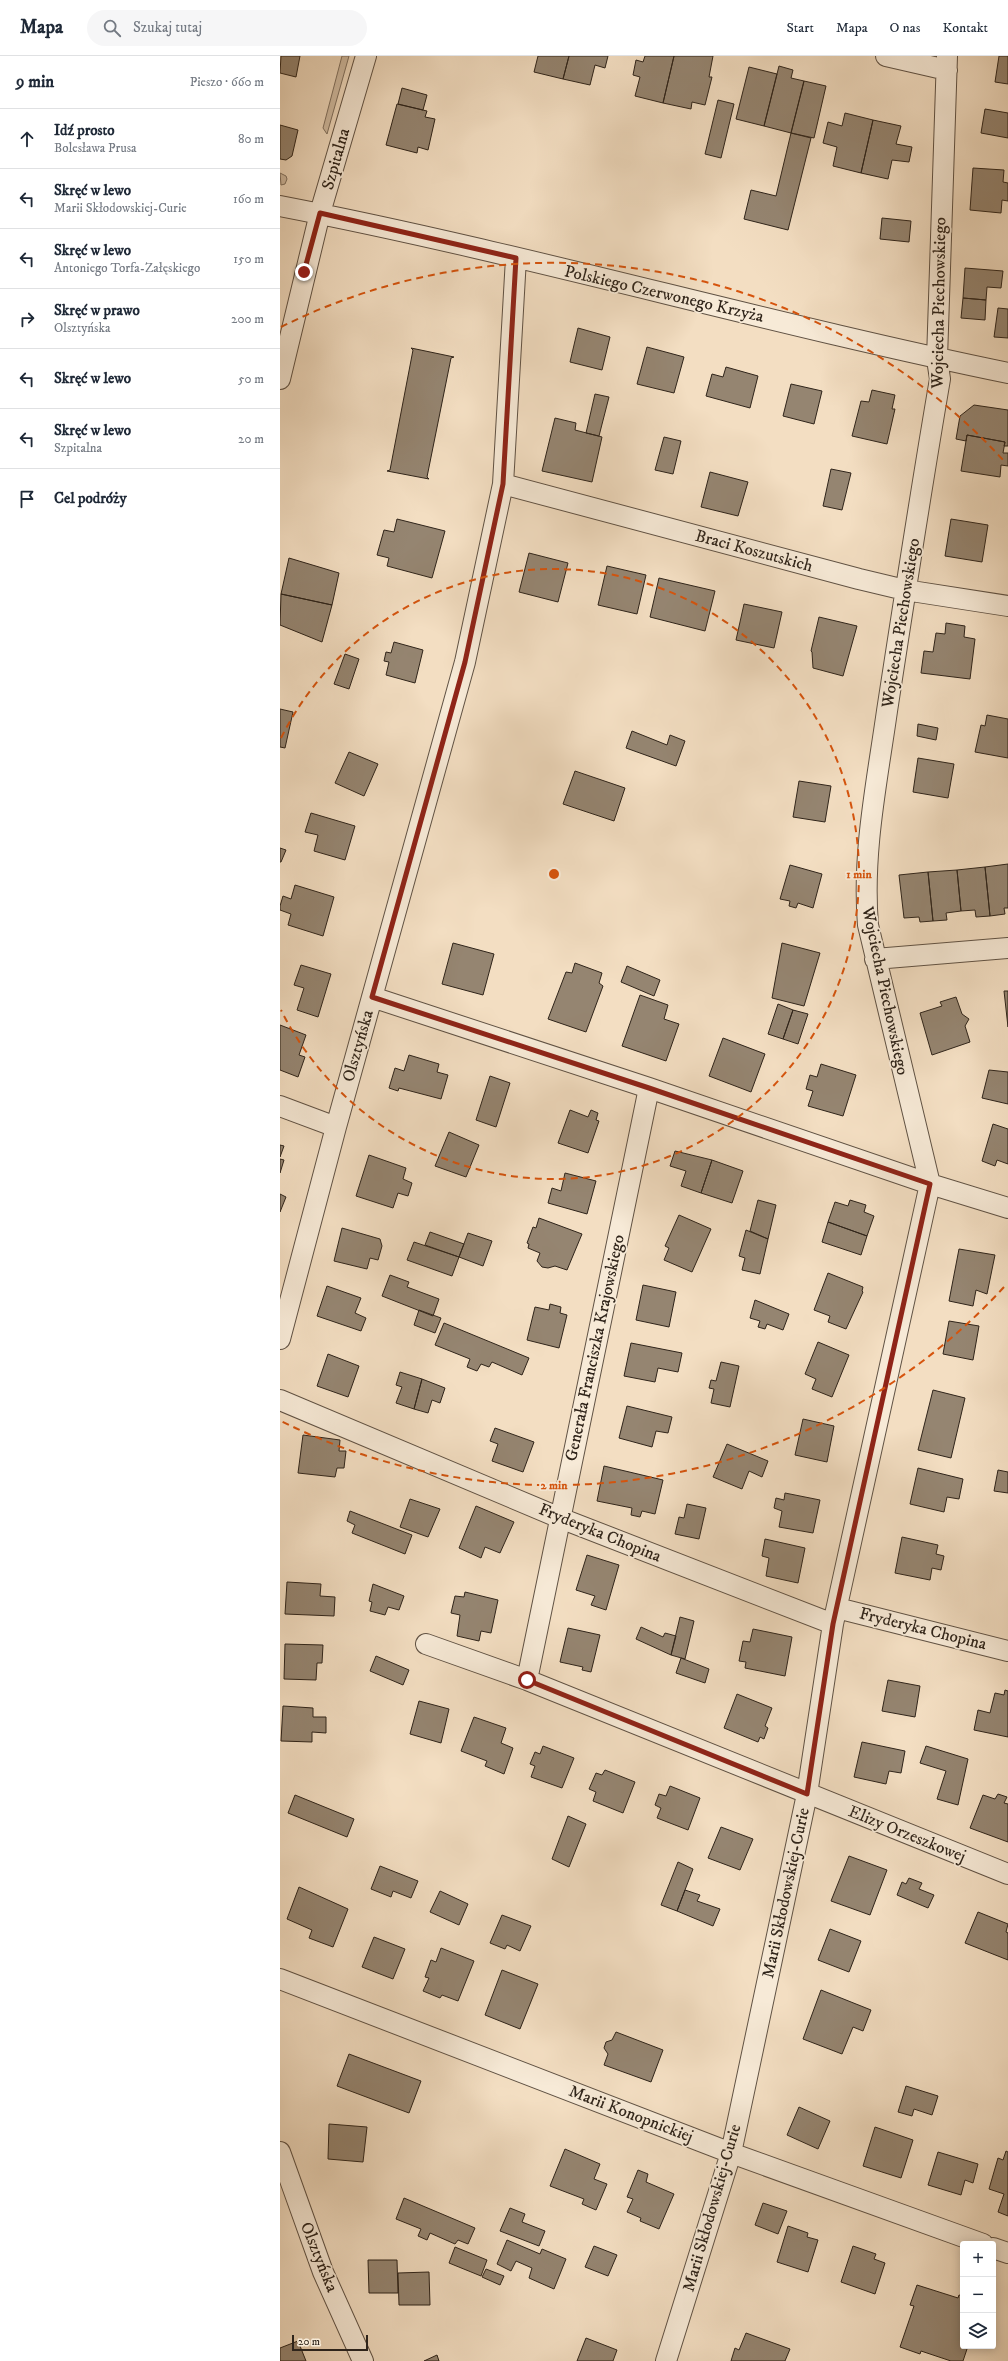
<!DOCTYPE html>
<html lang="pl">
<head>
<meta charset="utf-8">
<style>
  body { margin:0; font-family:"IM FELL DW Pica",serif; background:#f6f6f7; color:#1f2937 }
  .controls { position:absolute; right:12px; bottom:12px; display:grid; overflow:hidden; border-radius:4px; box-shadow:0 2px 10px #0003 }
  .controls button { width:36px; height:36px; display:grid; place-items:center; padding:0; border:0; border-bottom:1px solid #e0e1e3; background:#fff; color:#1f2937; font:20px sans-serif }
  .scale { position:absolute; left:12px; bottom:10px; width:76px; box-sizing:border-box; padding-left:4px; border:2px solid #2f241a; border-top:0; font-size:11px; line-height:14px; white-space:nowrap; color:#2f241a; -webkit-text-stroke:3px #f7ead7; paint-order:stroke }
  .stop { position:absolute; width:12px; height:12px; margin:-9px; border:3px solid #8f2418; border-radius:50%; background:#fff }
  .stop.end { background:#8f2418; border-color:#fff; box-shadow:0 1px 4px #0008 }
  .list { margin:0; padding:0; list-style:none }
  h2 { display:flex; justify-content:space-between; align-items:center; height:52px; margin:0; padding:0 16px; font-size:17px }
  h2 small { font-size:13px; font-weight:400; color:#747a83 }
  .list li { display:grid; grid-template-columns:26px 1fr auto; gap:12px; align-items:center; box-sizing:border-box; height:60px; padding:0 16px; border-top:1px solid #e0e1e3 }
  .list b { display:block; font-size:15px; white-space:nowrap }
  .list p { margin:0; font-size:13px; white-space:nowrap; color:#747a83 }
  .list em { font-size:13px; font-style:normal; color:#747a83 }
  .icon { flex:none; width:22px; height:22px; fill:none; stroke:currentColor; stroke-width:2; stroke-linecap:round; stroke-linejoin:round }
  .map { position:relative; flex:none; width:728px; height:2305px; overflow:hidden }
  header { display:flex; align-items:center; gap:24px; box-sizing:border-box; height:56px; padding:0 20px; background:#fff; border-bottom:1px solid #e0e1e3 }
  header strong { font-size:19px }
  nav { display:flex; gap:22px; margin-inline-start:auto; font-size:14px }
  .search { width:280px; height:36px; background:#f6f6f7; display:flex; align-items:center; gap:10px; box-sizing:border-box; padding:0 14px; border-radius:22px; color:#747a83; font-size:15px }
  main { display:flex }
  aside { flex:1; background:#fff }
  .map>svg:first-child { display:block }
  .green { fill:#d2bea5; stroke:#807160 }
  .building { fill:#958571; stroke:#2f241a }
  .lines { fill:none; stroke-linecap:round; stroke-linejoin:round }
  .street-casing { stroke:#605244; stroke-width:22 }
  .street { stroke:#f7ead7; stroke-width:20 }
  .route { stroke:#8f2418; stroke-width:5 }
  .ring { fill:none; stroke:#d6540d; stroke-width:2; stroke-dasharray:7 5 }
  .labels { text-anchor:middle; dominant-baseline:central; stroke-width:3.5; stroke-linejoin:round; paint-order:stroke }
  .street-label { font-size:17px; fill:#2f241a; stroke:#f7ead7 }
  .centre { fill:#d6540d; stroke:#f7ead7; stroke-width:2 }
  .ring-label { font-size:12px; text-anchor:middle; font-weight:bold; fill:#d6540d; stroke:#f7ead7; stroke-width:3.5; stroke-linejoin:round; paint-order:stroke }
</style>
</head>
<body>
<header>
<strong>Mapa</strong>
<div class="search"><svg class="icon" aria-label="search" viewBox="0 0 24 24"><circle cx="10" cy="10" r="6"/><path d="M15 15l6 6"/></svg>Szukaj tutaj</div>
<nav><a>Start</a><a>Mapa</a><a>O nas</a><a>Kontakt</a></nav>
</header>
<main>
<aside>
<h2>9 min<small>Pieszo · 660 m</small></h2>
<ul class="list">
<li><svg class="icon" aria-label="ahead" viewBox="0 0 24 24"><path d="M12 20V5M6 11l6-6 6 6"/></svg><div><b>Idź prosto</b><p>Bolesława Prusa</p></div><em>80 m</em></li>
<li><svg class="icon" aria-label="left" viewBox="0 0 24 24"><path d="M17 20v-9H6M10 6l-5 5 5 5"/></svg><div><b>Skręć w lewo</b><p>Marii Skłodowskiej-Curie</p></div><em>160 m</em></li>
<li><svg class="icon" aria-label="left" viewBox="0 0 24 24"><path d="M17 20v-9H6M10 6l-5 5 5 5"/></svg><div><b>Skręć w lewo</b><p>Antoniego Torfa-Załęskiego</p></div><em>150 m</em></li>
<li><svg class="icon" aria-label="right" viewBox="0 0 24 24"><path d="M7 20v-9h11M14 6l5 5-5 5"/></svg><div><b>Skręć w prawo</b><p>Olsztyńska</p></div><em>200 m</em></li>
<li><svg class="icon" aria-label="left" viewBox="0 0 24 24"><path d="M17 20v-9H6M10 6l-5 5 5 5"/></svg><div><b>Skręć w lewo</b></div><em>50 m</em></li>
<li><svg class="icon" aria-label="left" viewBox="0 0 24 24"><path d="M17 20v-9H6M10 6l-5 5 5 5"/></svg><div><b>Skręć w lewo</b><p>Szpitalna</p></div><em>20 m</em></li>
<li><svg class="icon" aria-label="arrive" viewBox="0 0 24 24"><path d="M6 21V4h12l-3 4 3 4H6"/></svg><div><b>Cel podróży</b></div></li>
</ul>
</aside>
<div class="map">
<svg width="728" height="2305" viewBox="0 0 728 2305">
  <rect width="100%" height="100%" fill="#f3dec2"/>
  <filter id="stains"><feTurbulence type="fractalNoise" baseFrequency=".005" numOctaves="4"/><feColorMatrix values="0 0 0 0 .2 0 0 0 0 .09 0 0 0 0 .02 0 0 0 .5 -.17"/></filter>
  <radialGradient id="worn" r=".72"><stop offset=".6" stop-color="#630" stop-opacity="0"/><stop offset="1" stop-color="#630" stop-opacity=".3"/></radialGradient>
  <path class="green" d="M62,0H69L47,78L43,72Z
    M0,117L6,120L7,123L5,128L1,129Z"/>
  <path class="building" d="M1,0H20L16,21L0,17Z
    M258,0H289L283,23L254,16Z
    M289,0H328L325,12L315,9L310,29L283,23Z
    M365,0H394L383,47L355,40L360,21L353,19L356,4L363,6Z
    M394,0H433L429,21H432L425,49L412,46L411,53L383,47Z
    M719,0H728V28L715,26Z
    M499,10L513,14L511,22L524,25L511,77L484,70Z
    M469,11L497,18L484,70L456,63Z
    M524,25L546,30L534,82L511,77Z
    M122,32L147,39L143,54L118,48Z
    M438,44L454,48L441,102L425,98Z
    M117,48L147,55L145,61L155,63L148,94L138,91L137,97L106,89Z
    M705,53L728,57V82L701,77Z
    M565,57L593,64L581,117L553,110L557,91L543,87L548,66L562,70Z
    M593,64L621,70L616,88L632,91L629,106L612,104L608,123L581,117Z
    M0,69L18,74L12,100L6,104L0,103Z
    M511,77L531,82L508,174L464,163L471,134L496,140Z
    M693,112L724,114L723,126L728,127V145L722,144L721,157L690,154Z
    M602,162L631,165L629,186L600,183Z
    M685,212L723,215L721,232L707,231L706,244L683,242Z
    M683,242L706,244L705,264L681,262Z
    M718,252L728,253V282L714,281Z
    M298,272L330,281L322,314L290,306Z
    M367,291L404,301L394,337L357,328Z
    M131,292L174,301L171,302L147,421L149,423L107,415L110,414L133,294Z
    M446,311L478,320L470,352L426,340L432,318L443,321Z
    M511,328L542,335L534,368L503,360Z
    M592,334L615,339L612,353H615L607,388L572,380L581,345L589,346Z
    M315,338L329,341L319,380L306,377Z
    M694,349L728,354V390H724L725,386L687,379L686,385L676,383L680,360Z
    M275,362L296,367L295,374L322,381L312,426L262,415Z
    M687,379L725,386L723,397H728V410L721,409L720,421L681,415Z
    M384,381L401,385L393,418L375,414Z
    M551,413L571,417L562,454L543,450Z
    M430,416L468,426L458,460L421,451Z
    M117,463L165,475L152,522L107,510L109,502L97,499L104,474L114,476Z
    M671,463L708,469L702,506L665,500Z
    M249,497L288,507L278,546L239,536Z
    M9,502L59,517L52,549L1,538Z
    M327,510L366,519L357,558L318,549Z
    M379,522L435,535L425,575L370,561Z
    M1,538L52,549L42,586L0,569Z
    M464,548L502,556L494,592L456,584Z
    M539,561L577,570L563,620L533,612L532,596L531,595Z
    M666,567L685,570L684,581L695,583L690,623L641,617L644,595L653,596L656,577L665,578Z
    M114,586L143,594L135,627L106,619L109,606L104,605L106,596L111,597Z
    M65,598L79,603L69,633L54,628Z
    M0,653L13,656L5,692L0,691Z
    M707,659L728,663V702L695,696L701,669L705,670Z
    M638,668L658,672L656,684L637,680Z
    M352,675L387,689L390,679L405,685L396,710L346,692Z
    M69,696L98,708L84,740L55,727Z
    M638,702L674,708L668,742L633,736Z
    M295,715L345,732L334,765L283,748Z
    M519,725L551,730L545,766L513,761Z
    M31,757L75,770L65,804L34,795L38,779L25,776Z
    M0,792L6,794L1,806H0Z
    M728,808V852H724L725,858L710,860L705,811Z
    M510,809L542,818L533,852L518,847L516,852L509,850L510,845L500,843Z
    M705,811L710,860L696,861L695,854L681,855L677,814Z
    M677,814L681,855L666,857L667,864L653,865L648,816Z
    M648,816L653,865L640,866L639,861L624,862L619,819Z
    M15,829L54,841L43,880L8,869L11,858L0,854V850L3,840L11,843Z
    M173,887L214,898L203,939L162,928Z
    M502,887L540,897L524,950L492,942Z
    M295,907L322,917L319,927L323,930L306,976L268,963L286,916L292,917Z
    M21,909L51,918L38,961L17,954L24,932L14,929Z
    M347,910L380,924L374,940L341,926Z
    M724,935H728V971Z
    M360,939L388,949L384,963L399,968L386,1005L342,990Z
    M676,941L682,958L689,963L685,970L690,986L652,999L640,957L662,950L660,946Z
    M498,948L513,954L503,983L488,978Z
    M513,954L528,958L518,988L503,983Z
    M0,969L26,979L19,999L25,1001L18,1021L0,1014Z
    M443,982L485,998L471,1036L429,1020Z
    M129,999L159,1008L157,1016L168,1019L161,1043L119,1032L118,1035L109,1032L115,1012L124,1015Z
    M541,1008L576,1019L563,1060L528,1050L533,1035L526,1033L530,1019L537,1021Z
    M709,1014L728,1016V1048L702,1042Z
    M210,1020L230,1027L216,1071L196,1064Z
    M290,1054L308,1061L311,1054L318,1057L316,1064L319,1065L308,1097L278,1087Z
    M713,1068L728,1073V1108L717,1104L715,1110L702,1105Z
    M169,1076L199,1089L186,1121L155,1110Z
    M0,1089L4,1090L0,1101Z
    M395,1095L432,1104L421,1137L401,1130L406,1115L390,1110Z
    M89,1099L126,1112L123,1123L132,1127L128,1140L118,1137L113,1152L76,1140Z
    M0,1103L4,1104L0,1117Z
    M432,1104L463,1115L452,1147L421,1137Z
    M285,1117L316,1125L307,1158L268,1147L272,1132L281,1135Z
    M0,1138L6,1141L0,1156Z
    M478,1144L496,1149L488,1183L470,1175Z
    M570,1144L586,1149L584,1156L594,1160L587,1180L548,1166L555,1146L568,1150Z
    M399,1159L431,1173L412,1216L384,1204L389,1192L385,1190Z
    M259,1162L302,1178L287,1214L275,1210L268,1212L262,1211L257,1205L260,1197L248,1192L249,1188L247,1187L253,1171L256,1172Z
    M548,1166L587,1180L581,1199L542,1186Z
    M62,1172L100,1183L102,1190L98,1204L90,1202L87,1213L54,1205Z
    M466,1174L488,1183L480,1218L462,1214L465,1202L459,1200Z
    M150,1176L184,1188L179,1201L145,1189Z
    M188,1177L212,1185L203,1210L179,1201Z
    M134,1186L179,1201L172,1220L127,1204Z
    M679,1193L715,1199L707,1238L696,1234L693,1250L669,1245Z
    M548,1217L583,1231L582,1235L583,1236L566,1273L548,1266L550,1260L534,1254Z
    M110,1219L129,1226L127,1231L159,1243L153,1260L102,1240Z
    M363,1229L396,1236L389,1271L356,1264Z
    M47,1230L81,1242L75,1257L86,1262L81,1275L37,1260Z
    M475,1244L509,1258L503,1274L487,1268L485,1273L478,1271L480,1265L470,1262Z
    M270,1248L281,1251L280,1257L287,1259L279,1292L247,1284L255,1251L269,1254Z
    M139,1254L161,1262L155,1277L134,1269Z
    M669,1265L699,1270L693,1304L663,1298Z
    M164,1267L249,1302L242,1319L212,1306L209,1311L201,1308L197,1315L187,1311L190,1303L155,1289Z
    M538,1286L569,1299L552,1341L532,1333L536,1323L525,1318Z
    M351,1287L402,1297L398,1316L378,1312L375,1326L344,1320Z
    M48,1298L79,1310L68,1341L37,1330Z
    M441,1306L459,1310L450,1351L431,1347L434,1333L429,1332L431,1324L436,1325Z
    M120,1316L142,1323L134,1353L116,1347L122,1331L116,1329Z
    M142,1323L165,1332L160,1347L152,1344L148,1357L134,1353Z
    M653,1334L685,1342L671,1402L638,1394Z
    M347,1350L392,1361L388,1377L376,1375L372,1391L339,1382Z
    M523,1363L554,1370L547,1406L515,1399Z
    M215,1372L254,1386L243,1416L212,1405L218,1388L210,1385Z
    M23,1379L60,1384L59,1395H66L64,1412H57L55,1421L18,1417Z
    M447,1388L488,1405L482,1421L469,1415L462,1433L433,1421Z
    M324,1410L383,1424L375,1458L362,1455L360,1461L351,1459L352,1452L317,1445Z
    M638,1412L683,1423L679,1443L667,1441L664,1456L630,1448Z
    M718,1414L728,1416V1437L714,1435Z
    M505,1437L540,1444L533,1477L499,1471L502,1455L494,1452L496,1442L504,1444Z
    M130,1443L160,1453L148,1481L120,1471Z
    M407,1448L426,1452L419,1483L395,1478L399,1461L404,1462Z
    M196,1450L234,1466L220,1497L205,1491L201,1502L179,1492Z
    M70,1455L132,1479L125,1498L72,1477L75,1469L67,1465Z
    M622,1481L658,1489L656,1498L664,1500L661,1514L652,1512L650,1524L615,1517Z
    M485,1483L525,1492L518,1527L486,1520L489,1502L482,1500Z
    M307,1499L339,1509L326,1554L311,1549L315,1540L296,1534Z
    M7,1526L41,1528L40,1540L55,1541L54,1560L5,1558Z
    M93,1528L124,1540L119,1554L108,1551L105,1559L90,1555L92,1546L89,1545Z
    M185,1536L218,1544L211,1577L201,1575L199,1585L177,1580L180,1559L171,1557L175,1540L184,1541Z
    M400,1561L414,1565L405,1603L391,1599Z
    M361,1571L383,1581L385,1577L396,1580L391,1599L356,1583Z
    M288,1572L320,1579L311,1616L302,1614L303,1611L280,1606Z
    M473,1573L512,1581L505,1620L465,1612L466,1606L459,1605L463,1585L470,1586Z
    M5,1588L43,1589L42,1607H37L36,1624L4,1623Z
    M96,1600L129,1614L123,1629L90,1615Z
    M401,1602L429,1613L425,1627L396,1617Z
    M608,1624L640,1630L635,1661L602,1655Z
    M725,1634L728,1635V1681L694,1674L698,1654L710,1657L715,1637L724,1639Z
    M457,1638L492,1652L485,1670L488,1672L484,1683L480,1681L478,1686L444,1672Z
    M139,1645L169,1653L161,1687L130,1678Z
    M3,1650L33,1652V1661H46V1677L32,1676V1686L1,1685Z
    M194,1661L226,1672L221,1687L233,1692L224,1718L205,1710L207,1705L181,1695Z
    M582,1686L625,1695L621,1717L609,1715L606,1728L574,1721Z
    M263,1690L294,1702L282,1732L251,1721L255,1710L250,1708L255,1696L260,1698Z
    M646,1690L688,1703L678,1749L657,1743L666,1715L640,1707Z
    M325,1714L355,1726L343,1757L313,1745L316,1736L309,1733L316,1717L322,1719Z
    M390,1730L420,1742L408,1774L377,1762L381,1752L375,1749L379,1738L386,1740Z
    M718,1738L727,1741L724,1747L728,1748V1786L690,1772L703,1739L715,1743Z
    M15,1739L74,1763L67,1781L8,1757Z
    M288,1760L306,1768L289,1811L272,1803Z
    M441,1771L473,1783L460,1814L428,1802Z
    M569,1800L607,1814L590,1859L551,1845Z
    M398,1806L413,1813L397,1855L381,1849Z
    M100,1810L138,1825L131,1842L113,1835L111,1841L91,1833Z
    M629,1822L642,1827L639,1833L654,1839L648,1852L617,1839L622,1826L626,1828Z
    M19,1831L68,1853L53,1891L29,1882L32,1874L7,1863Z
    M405,1834L420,1839L417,1845L440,1853L433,1870L397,1855Z
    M160,1835L188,1848L179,1869L150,1856Z
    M698,1856L728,1868L726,1876L728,1877V1904L685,1887Z
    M222,1859L251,1870L240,1895L227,1889L225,1893L210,1887Z
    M550,1873L581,1885L569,1916L538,1904Z
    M94,1881L125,1893L113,1923L82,1911Z
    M161,1892L194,1905L178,1945L162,1939L160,1942L143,1935L149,1922L145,1921L151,1904L156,1906Z
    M222,1914L258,1928L240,1973L205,1959Z
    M541,1934L591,1954L583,1975L573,1971L562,1998L523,1983Z
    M336,1976L383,1994L371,2026L324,2009L328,1998L324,1992L326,1986L332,1984Z
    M69,1998L141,2025L129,2057L57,2030Z
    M626,2030L658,2040L652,2059L634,2053L632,2060L618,2056Z
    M519,2051L550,2065L538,2093L507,2079Z
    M49,2068L87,2071L83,2106L48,2103Z
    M595,2071L633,2084L621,2122L583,2110Z
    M285,2093L320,2108L314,2123L327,2128L316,2154L302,2148L304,2143L270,2130Z
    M726,2095L728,2096V2160L718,2156L724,2138L709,2133L718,2102L723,2104Z
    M658,2096L698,2108L693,2127L685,2124L681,2139L648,2129Z
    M358,2114L368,2118L366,2126L394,2138L379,2173L360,2165L361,2162L347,2156L353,2143L347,2141Z
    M124,2142L195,2172L188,2188L178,2184L175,2188L150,2177L147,2184L138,2180L141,2173L116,2163Z
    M483,2147L507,2155L498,2178L475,2169Z
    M230,2152L245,2158L242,2166L265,2175L259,2190L220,2175Z
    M508,2170L528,2177L527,2181L538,2184L528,2216L497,2206Z
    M227,2184L260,2198L262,2193L286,2203L274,2233L249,2222L252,2212L236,2205L231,2215L217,2208Z
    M314,2190L337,2199L328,2220L305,2211Z
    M573,2190L596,2198L594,2203L605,2207L595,2238L561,2226Z
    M175,2191L207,2204L201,2220L169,2207Z
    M88,2204H117L118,2237H89Z
    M206,2213L224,2220L220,2229L202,2221Z
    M149,2216L150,2249H119L118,2217Z
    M637,2229L678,2242L679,2239L683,2240V2290H688L683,2305H671L641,2295L640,2298L620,2291L634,2250L630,2249Z
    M466,2277L510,2293L505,2305H451L455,2292L459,2294Z
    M306,2282L337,2294L333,2305H297Z
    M18,2285L26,2305H0V2292Z
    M157,2299L159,2305H144Z"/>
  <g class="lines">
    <g class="street-casing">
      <path id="street" d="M606,0L667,14
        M0,150C244,197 484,267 728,317
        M0,323L40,157L86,0
        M223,428L579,523L625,534L728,550
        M595,903L728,892
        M92,941L369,1032L650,1128L728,1152
        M0,1050L56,1071
        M0,1283L56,1071L185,606L223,428L236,202
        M0,1344L280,1462L553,1568
        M557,1552L728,1595
        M146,1588L247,1624L728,1818
        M247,1624L369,1032
        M0,1923L451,2097L703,2188
        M0,2096L43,2216L83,2305
        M713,2192L728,2197
        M386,2305L451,2097L527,1738L553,1568L650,1128L588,869C582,797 597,726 607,655C624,544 641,434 660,323L657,303L667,0"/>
    </g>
    <use href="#street" class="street"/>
  </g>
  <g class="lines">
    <path class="route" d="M24,216L40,157L236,202L223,428L185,606L92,941L369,1032L650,1128L553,1568L527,1738L247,1624"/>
  </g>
  <g class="ring">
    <path d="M1 682A305 305 0 1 1 1 954"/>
    <path d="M724 1231A611 611 0 0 1 1 1365M1 271A611 611 0 0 1 724 405"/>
  </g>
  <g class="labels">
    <g class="street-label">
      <text transform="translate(56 103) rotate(-74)">Szpitalna</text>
      <text transform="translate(384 238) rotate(13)">Polskiego Czerwonego Krzyża</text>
      <text transform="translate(659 247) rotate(-89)">Wojciecha Piechowskiego</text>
      <text transform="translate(474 495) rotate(15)">Braci Koszutskich</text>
      <text transform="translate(621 567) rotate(-81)">Wojciecha Piechowskiego</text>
      <text transform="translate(605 935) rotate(78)">Wojciecha Piechowskiego</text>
      <text transform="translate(78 990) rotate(-74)">Olsztyńska</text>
      <text transform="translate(315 1292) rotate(-78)">Generała Franciszka Krajowskiego</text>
      <text transform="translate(320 1477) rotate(22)">Fryderyka Chopina</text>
      <text transform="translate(643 1573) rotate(14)">Fryderyka Chopina</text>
      <text transform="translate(627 1778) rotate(22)">Elizy Orzeszkowej</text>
      <text transform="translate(506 1837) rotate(-78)">Marii Skłodowskiej-Curie</text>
      <text transform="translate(351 2058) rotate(21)">Marii Konopnickiej</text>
      <text transform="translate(432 2152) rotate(-74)">Marii Skłodowskiej-Curie</text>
      <text transform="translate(39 2201) rotate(68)">Olsztyńska</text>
    </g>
  </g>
  <circle cx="274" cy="818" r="6" class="centre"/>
  <g class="ring-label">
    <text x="579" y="822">1 min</text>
    <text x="274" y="1433">2 min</text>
  </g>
  <rect width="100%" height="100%" filter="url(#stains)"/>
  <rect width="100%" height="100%" fill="url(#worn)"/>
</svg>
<div class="controls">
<button>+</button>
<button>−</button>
<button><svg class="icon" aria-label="layers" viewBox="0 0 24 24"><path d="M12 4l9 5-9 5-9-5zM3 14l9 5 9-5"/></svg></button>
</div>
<div class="scale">20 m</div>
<div class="stop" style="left:247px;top:1624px"></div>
<div class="stop end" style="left:24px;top:216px"></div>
</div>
</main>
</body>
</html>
